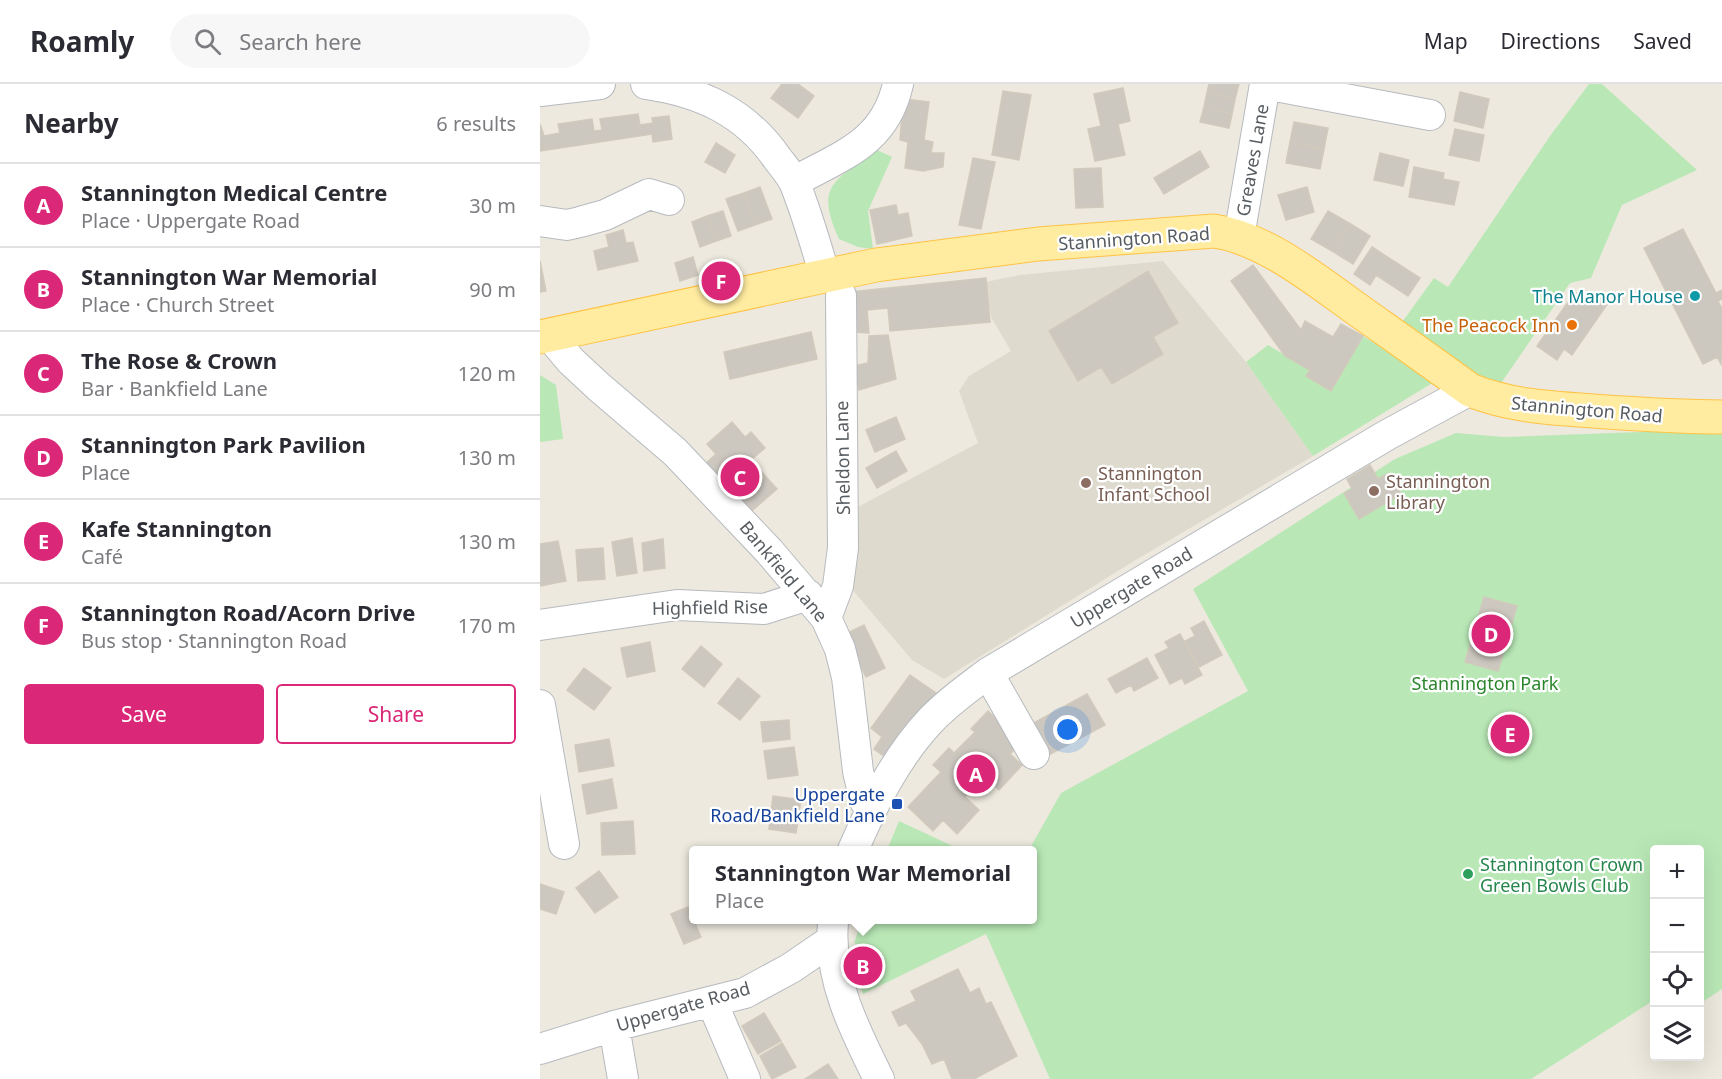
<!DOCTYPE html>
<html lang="en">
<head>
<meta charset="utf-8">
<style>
  body { margin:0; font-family:"Noto Sans",sans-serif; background:#f7f7f7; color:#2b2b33 }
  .controls { position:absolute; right:18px; bottom:18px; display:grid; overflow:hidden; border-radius:6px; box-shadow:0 6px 24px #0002 }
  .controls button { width:54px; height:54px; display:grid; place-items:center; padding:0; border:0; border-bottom:2px solid #e1e1e2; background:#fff; color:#2b2b33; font:30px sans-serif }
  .you { position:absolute; left:528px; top:646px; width:21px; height:21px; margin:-15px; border:4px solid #fff; border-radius:50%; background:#1a73e8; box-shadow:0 0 0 9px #1a73e833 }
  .badge { display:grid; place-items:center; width:39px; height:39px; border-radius:50%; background:#db2777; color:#fff; font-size:20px; font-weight:700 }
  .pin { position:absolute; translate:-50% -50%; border:3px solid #fff; box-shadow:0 2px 6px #0006 }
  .popup { position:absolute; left:149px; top:762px; width:348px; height:78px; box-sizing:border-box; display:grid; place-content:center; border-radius:6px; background:#fff; filter:drop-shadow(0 2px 4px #0005); font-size:20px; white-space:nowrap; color:#7c7c81 }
  .popup b { font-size:22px; color:#2b2b33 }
  .popup::after { content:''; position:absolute; left:50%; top:100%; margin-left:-12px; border:12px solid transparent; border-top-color:#fff }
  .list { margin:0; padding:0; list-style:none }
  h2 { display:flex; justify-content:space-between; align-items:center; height:78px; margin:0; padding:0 24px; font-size:26px }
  h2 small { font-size:20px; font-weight:400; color:#7c7c81 }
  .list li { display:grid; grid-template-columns:39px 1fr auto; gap:18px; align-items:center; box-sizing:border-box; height:84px; padding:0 24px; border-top:2px solid #e1e1e2 }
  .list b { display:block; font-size:22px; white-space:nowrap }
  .list p { margin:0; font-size:20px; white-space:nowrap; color:#7c7c81 }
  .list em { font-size:20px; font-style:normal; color:#7c7c81 }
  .actions { display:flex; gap:12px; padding:18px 24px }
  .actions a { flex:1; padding:14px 0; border:2px solid #db2777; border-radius:6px; text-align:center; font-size:21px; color:#db2777 }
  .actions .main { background:#db2777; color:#fff }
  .icon { flex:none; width:33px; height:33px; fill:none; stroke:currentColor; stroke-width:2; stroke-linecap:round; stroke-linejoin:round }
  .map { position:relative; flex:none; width:1182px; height:995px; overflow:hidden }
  header { display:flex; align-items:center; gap:36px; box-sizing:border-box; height:84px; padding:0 30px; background:#fff; border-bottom:2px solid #e1e1e2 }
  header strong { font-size:28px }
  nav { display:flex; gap:33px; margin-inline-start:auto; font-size:21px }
  .search { width:420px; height:54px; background:#f7f7f7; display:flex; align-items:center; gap:15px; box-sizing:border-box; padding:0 21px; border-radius:33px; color:#7c7c81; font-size:22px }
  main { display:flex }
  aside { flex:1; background:#fff }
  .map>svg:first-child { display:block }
  .education { fill:#dfdace }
  .green { fill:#b9e8b6 }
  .building { fill:#ccc7bf; stroke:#d1cabc; stroke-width:1.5 }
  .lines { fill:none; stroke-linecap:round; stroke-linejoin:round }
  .minor-casing { stroke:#b6babf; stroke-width:32 }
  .major-casing { stroke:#ffc344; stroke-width:35 }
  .minor { stroke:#fff; stroke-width:30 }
  .major { stroke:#ffeca0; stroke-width:33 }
  .culture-dot { fill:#0f9aa8; stroke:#fff; stroke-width:2 }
  .food-dot { fill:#e8710a; stroke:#fff; stroke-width:2 }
  .education-dot { fill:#8d6e63; stroke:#fff; stroke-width:2 }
  .transit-dot { fill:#1a4fb4; stroke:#fff; stroke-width:2 }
  .leisure-dot { fill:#2e9e5b; stroke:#fff; stroke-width:2 }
  .labels { text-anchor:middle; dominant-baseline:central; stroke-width:4.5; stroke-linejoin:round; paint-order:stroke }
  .street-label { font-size:18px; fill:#575c61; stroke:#fff }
  .culture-label { font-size:18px; fill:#0d838f; stroke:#fff; text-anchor:end }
  .food-label { font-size:18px; fill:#c56008; stroke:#fff; text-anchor:end }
  .education-label { font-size:18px; fill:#785e54; stroke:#fff; text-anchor:start }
  .park-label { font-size:18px; fill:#2b852c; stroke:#fff }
  .transit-label { font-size:18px; fill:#164399; stroke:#fff; text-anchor:end }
  .leisure-label { font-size:18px; fill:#27864d; stroke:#fff; text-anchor:start }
</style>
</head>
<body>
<header>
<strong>Roamly</strong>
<div class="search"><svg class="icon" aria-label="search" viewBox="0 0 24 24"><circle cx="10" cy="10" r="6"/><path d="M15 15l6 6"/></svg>Search here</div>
<nav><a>Map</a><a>Directions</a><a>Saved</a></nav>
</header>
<main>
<aside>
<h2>Nearby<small>6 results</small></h2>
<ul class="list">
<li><span class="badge">A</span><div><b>Stannington Medical Centre</b><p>Place · Uppergate Road</p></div><em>30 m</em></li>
<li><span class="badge">B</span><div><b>Stannington War Memorial</b><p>Place · Church Street</p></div><em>90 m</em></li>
<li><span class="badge">C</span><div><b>The Rose &amp; Crown</b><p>Bar · Bankfield Lane</p></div><em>120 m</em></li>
<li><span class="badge">D</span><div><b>Stannington Park Pavilion</b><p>Place</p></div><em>130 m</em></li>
<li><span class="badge">E</span><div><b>Kafe Stannington</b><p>Café</p></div><em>130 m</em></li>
<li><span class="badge">F</span><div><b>Stannington Road/Acorn Drive</b><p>Bus stop · Stannington Road</p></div><em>170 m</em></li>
</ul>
<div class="actions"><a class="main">Save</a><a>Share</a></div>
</aside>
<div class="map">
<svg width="1182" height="995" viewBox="0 0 1182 995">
  <rect width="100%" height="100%" fill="#ede9de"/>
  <path class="education" d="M623,177L706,278L773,372L594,477L404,595L372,576L310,503L314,425L438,359L419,307L429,292L471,267L451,233L445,198L480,191Z"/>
  <path class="green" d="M1049,0H1062L1157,86L1082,121L1051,194L1030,199L957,305L860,241L894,194L908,203L1010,52Z
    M337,66L352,73L328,127L333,165L318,163L299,155C274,100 295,97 337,66Z
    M823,252L894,298L773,372L706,278L728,261L770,286L766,292L791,307Z
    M0,291L16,301L23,355L0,358Z
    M1182,345V905L1164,917L1160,911V766H1114V916L991,995H510L446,850L323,910L321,904L345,890L339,868L314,859L322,836H493V766H489L521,709L708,607L653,505L855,375L916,349L964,353Z
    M359,737L421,766H347Z"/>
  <path class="building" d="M242,0H258L274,12L258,34L231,14Z
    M669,0H699L695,15L667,9Z
    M583,4L590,37L578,40L585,71L555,77L548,45L561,42L554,10Z
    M463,7L491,11L479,76L452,71Z
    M920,8L949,15L943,44L914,37Z
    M667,9L695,15L692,30L664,23Z
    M363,15L389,18L384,56L393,58L391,69H404L403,83L383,87L365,84L368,58L360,56Z
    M664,23L692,30L689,44L660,38Z
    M98,30L100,41L113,39L112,34L129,32L132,55L113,58L112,50L0,67V40L4,52L20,49L18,40L52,35L54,47L62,46L60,35Z
    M754,38L788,44L784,65L750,58Z
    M915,45L944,51L939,77L909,71Z
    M750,58L784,65L780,85L746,79Z
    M176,59L195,71L185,89L165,78Z
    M660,67L669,83L624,110L614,94Z
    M840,69L869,76L863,102L834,96Z
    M433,74L455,78L441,145L419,141Z
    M874,83L904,89L903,95L919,98L914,121L869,113Z
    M561,84L563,123L536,124L534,85Z
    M220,103L232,135L215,141L204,109Z
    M767,103L774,128L746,136L738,111Z
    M204,109L215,141L198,147L186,115Z
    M356,121L358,131L368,129L372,152L337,160L330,126Z
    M183,127L191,152L176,157L167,132Z
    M788,127L809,139L792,167L771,155Z
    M167,132L176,157L160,163L152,138Z
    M809,139L830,152L813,180L792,167Z
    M1143,145L1176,209L1182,206V215L1178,217L1182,225L1181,280L1177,273L1163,280L1104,164Z
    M83,146L86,159L93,158L98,177L58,186L54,167L69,163L66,151Z
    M832,163L880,194L868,212L836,191L830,201L814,190Z
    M153,173L158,191L140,197L135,179Z
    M0,177L6,207L0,208Z
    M713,181L761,246L765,237L793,253L801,240L823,252L791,307L766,292L770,286L745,272L691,197Z
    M608,187L638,239L613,253L623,270L572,300L561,283L538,297L509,247Z
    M446,194L450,238L350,247L348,224L327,226L329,249L314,248L310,208Z
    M1035,208L1048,217L1053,209L1068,219L1032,271L1024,265L1017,276L997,262Z
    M271,248L277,275L190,295L184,268Z
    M348,251L356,295L319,306L313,282L328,279L329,252Z
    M356,333L365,355L335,368L326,346Z
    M192,338L205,353L211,348L225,364L211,376L237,405L207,431L164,381L176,370L167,360Z
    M356,367L367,387L337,404L326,384Z
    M830,381L838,395L849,389L861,410L819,435L804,409L812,405L807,395Z
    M92,454L97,489L77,492L72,458Z
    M123,455L125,484L104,487L102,459Z
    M18,457L26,497L0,502V460Z
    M63,464L65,495L38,497L36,466Z
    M944,513L977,522L958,587L925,578Z
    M664,537L682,571L659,583L645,557L655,552L651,544Z
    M324,541L345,584L326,593L305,550Z
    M640,550L662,591L645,600L642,594L630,600L615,571L629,564L625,558Z
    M110,558L115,587L87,593L81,564Z
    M161,562L182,580L164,603L142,585Z
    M607,574L618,594L594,607L591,601L576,609L568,595Z
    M44,584L71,604L54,626L27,606Z
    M370,591L396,609L348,675L334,665L342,653L331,644Z
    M198,594L220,612L200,636L178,619Z
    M547,610L565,641L505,673L488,642Z
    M448,627L481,659L470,670L482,681L459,706L445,692L425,713L439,726L417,750L403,736L393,747L368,723L401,688L393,681L409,664L414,669L435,648L431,645Z
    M971,629L990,660L970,671L951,640Z
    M249,636L250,655L223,658L221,638Z
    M69,655L74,682L39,688L35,661Z
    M254,663L258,691L228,695L224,667Z
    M72,695L77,724L47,730L42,701Z
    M233,712L261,716L256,749L229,745Z
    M93,737L95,770L62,771L61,739Z
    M59,787L78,813L55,829L36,804Z
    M0,800L24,808L16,830L0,825Z
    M148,823L161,853L144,860L131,830Z
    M418,885L430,909L439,904L446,920L451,918L477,972L434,995H412L404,975L392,980L382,960L366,939L359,942L352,928L376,917L371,907Z
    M224,929L241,957L218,970L202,942Z
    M242,959L256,983L232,995L220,972Z
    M288,980L298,995H265Z"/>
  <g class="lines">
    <g class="minor-casing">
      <path id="minor" d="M106,0C161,8 205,28 237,74C243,82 251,91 255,100C267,130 276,161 285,192
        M725,0L890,31
        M0,7L60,0
        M254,98C302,71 345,59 358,0
        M0,137L27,141L40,138L65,131L109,110L129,116
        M699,153L725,0
        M10,252L31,277L59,303L135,368L229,467L286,534L300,565L307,593L318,687L325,717L332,723
        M286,534L298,502L303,464L301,212
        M0,541L137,521L224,525L268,511
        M448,589L494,670
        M0,621L24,760
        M313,766C333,720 356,673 391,636C408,618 428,604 448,589L847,351L930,306
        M293,839C288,894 315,947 339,995
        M172,918L205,995
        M74,942L83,995
        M0,965L74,942L205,909L251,884L292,856"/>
    </g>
    <g class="major-casing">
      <path id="major" d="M0,253L336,181L498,160L674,147C725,154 777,197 818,226C856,253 893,279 930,306C970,322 1010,324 1053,327C1096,330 1139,333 1182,333"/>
    </g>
    <use href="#minor" class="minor"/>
    <use href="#major" class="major"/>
  </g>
  <circle class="culture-dot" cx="1155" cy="212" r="6"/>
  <circle class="food-dot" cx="1032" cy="241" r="6"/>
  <g class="education-dot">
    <circle cx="546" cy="399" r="6"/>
    <circle cx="834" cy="407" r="6"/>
  </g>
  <rect class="transit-dot" x="351" y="714" width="12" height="12" rx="3"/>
  <circle class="leisure-dot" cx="928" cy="790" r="6"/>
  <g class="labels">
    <g class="street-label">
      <text transform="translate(712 76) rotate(-80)">Greaves Lane</text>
      <text transform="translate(594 154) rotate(-4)">Stannington Road</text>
      <text transform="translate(1047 325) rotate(5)">Stannington Road</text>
      <text transform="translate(302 374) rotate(-91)">Sheldon Lane</text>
      <text transform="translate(244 487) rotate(50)">Bankfield Lane</text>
      <text transform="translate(591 503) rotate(-31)">Uppergate Road</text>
      <text transform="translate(170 523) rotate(-1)">Highfield Rise</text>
      <text transform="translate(143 922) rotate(-16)">Uppergate Road</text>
    </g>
    <g class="culture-label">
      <text x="1143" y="212">The Manor House</text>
    </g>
    <g class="food-label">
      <text x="1020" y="241">The Peacock Inn</text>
    </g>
    <g class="education-label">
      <text x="558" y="389">Stannington<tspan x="558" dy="21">Infant School</tspan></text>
      <text x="846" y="397">Stannington<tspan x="846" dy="21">Library</tspan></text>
    </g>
    <g class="park-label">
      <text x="945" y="599">Stannington Park</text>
    </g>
    <g class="transit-label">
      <text x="345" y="710">Uppergate<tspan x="345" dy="21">Road/Bankfield Lane</tspan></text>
    </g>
    <g class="leisure-label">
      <text x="940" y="780">Stannington Crown<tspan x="940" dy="21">Green Bowls Club</tspan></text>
    </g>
  </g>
</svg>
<div class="controls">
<button>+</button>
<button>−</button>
<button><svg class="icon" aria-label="locate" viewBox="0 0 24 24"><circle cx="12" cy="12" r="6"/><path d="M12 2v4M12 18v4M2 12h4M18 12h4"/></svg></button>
<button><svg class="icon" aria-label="layers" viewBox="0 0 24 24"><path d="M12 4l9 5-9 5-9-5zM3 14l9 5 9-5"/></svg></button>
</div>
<div class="you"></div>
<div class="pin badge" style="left:436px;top:690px">A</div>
<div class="pin badge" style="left:323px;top:882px">B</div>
<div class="popup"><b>Stannington War Memorial</b>Place</div>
<div class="pin badge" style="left:200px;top:393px">C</div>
<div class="pin badge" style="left:951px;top:550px">D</div>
<div class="pin badge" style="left:970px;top:650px">E</div>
<div class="pin badge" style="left:181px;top:197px">F</div>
</div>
</main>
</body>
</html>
